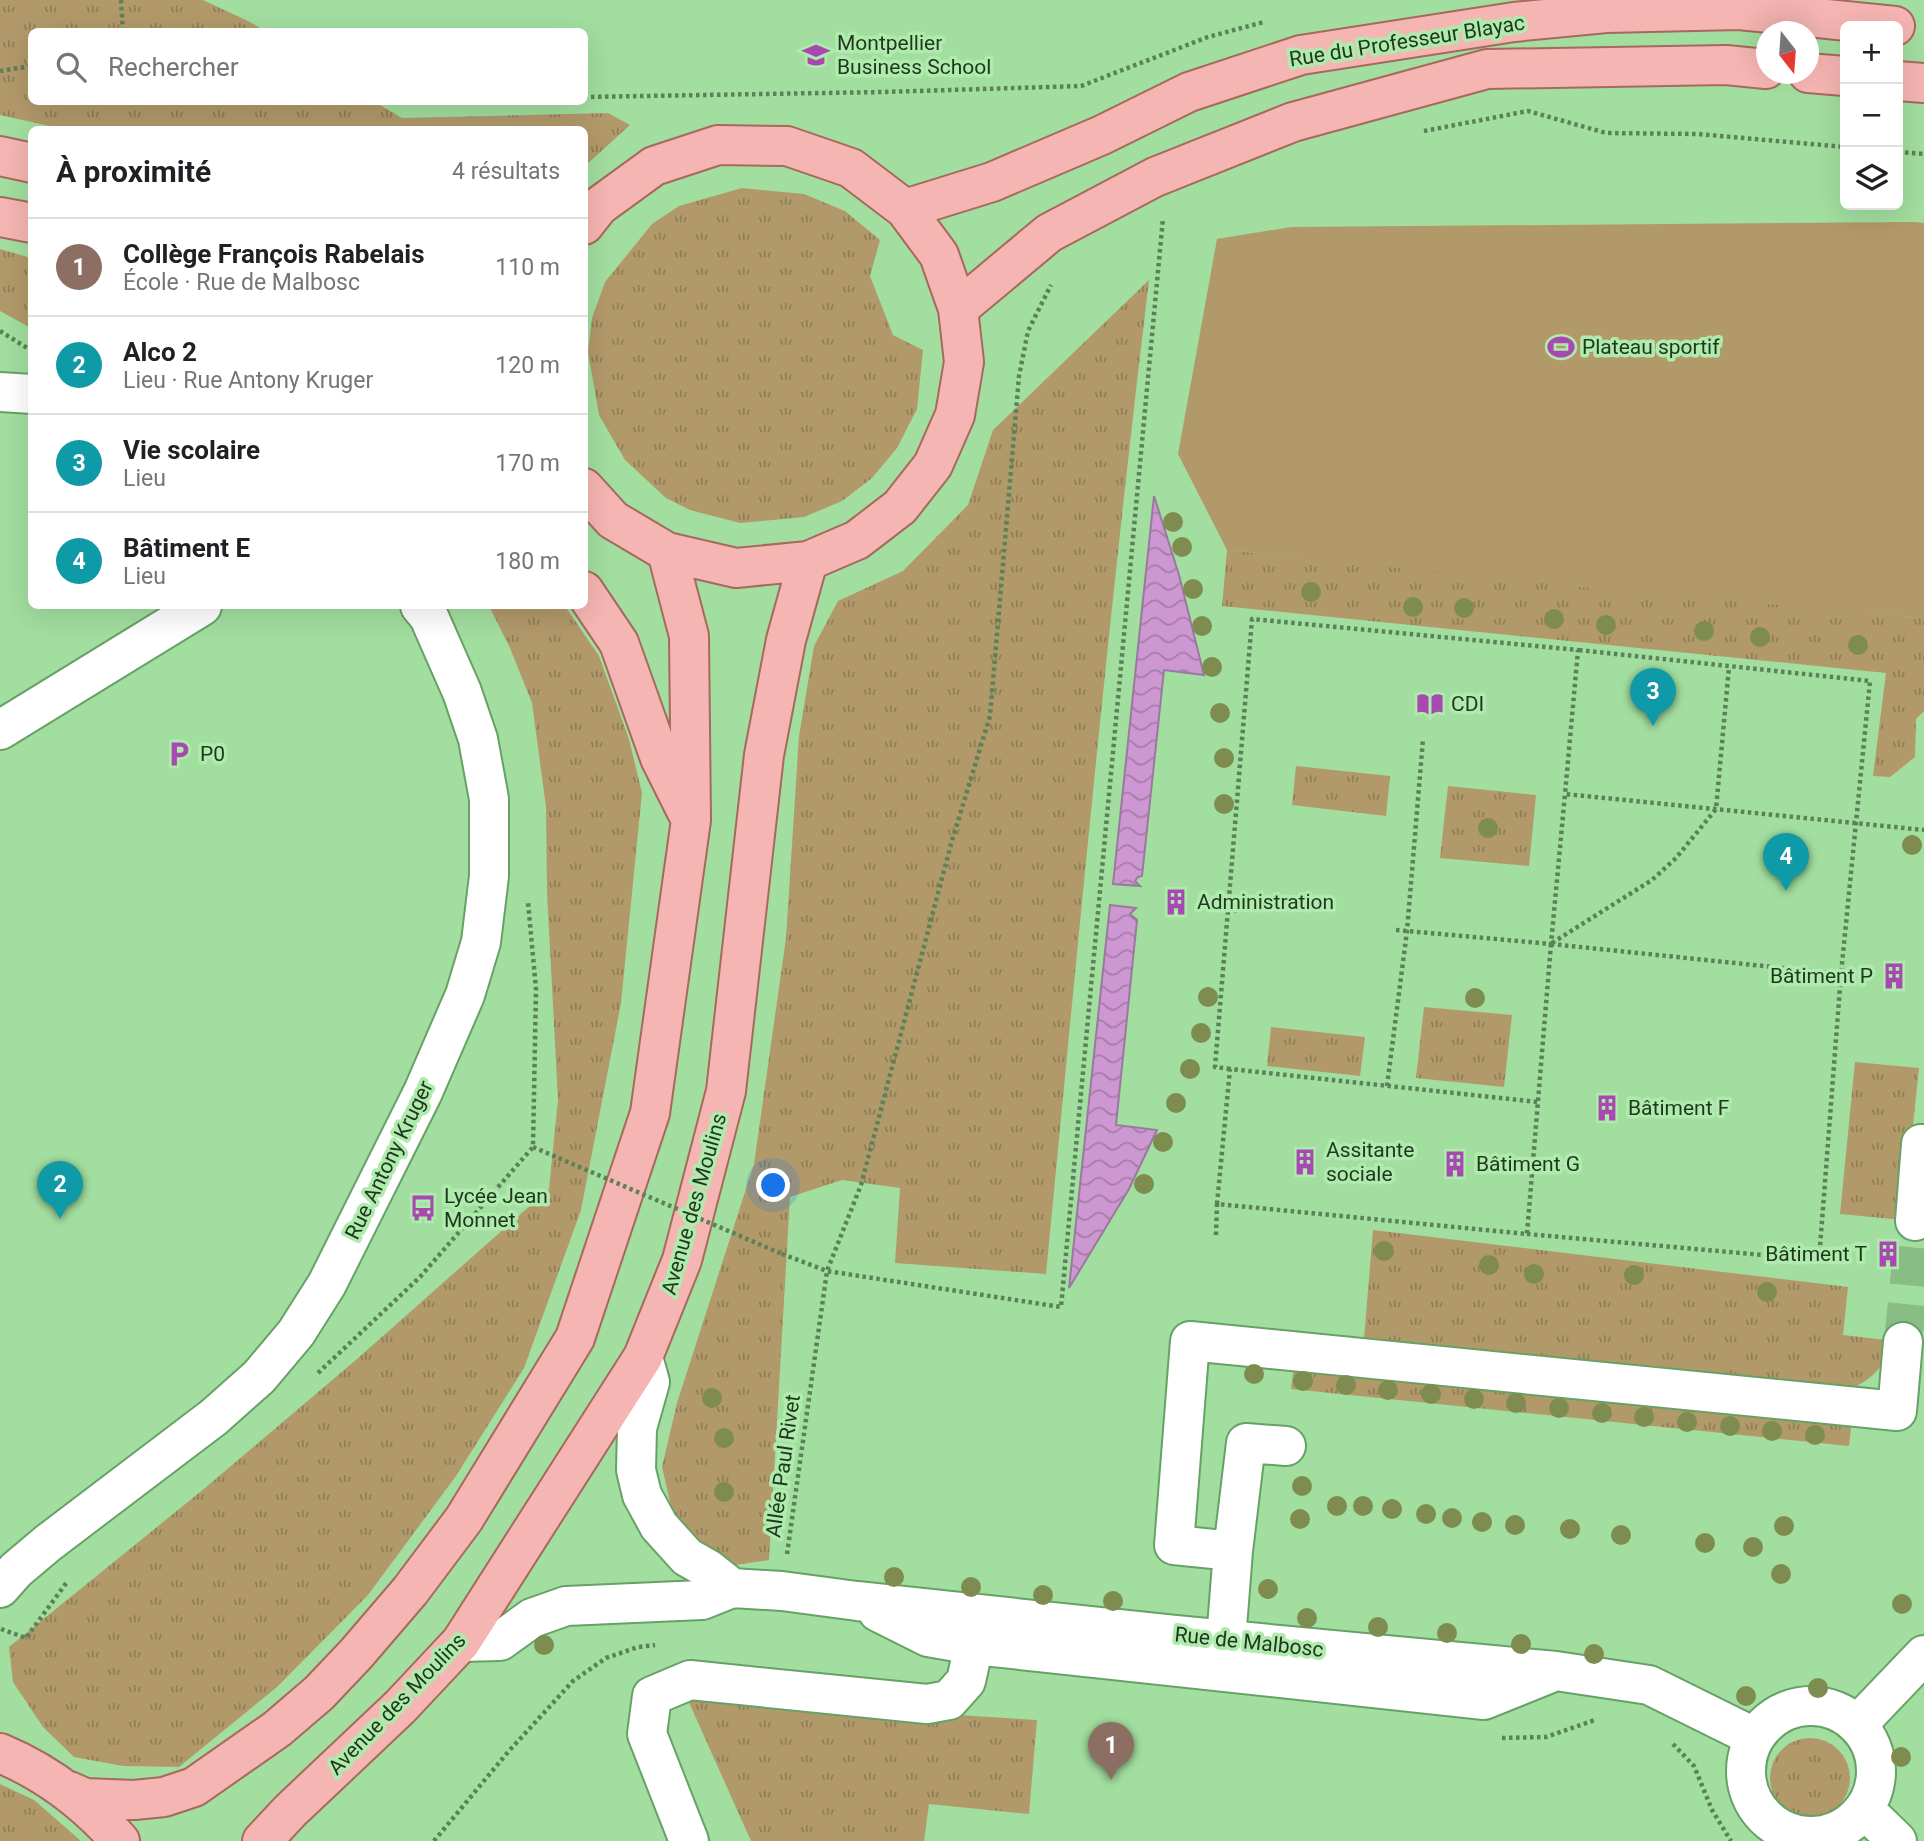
<!DOCTYPE html>
<html lang="fr">
<head>
<meta charset="utf-8">
<style>
  body { margin:0; font-family:Roboto,sans-serif; background:#f6f6f6; color:#202124 }
  .controls { position:absolute; right:21px; top:21px; display:grid; overflow:hidden; border-radius:10px; box-shadow:0 7px 28px #0002 }
  .controls button { width:63px; height:63px; display:grid; place-items:center; padding:0; border:0; border-bottom:2px solid #e0e0e0; background:#fff; color:#202124; font:35px sans-serif }
  .compass { position:absolute; left:1756px; top:21px; width:63px; height:63px; border-radius:50%; background:#fff; box-shadow:0 7px 28px #0002; rotate:163deg }
  .you { position:absolute; left:774px; top:1186px; width:24px; height:24px; margin:-18px; border:5px solid #fff; border-radius:50%; background:#1a73e8; box-shadow:0 0 0 10px #1a73e833 }
  .badge { display:grid; place-items:center; width:46px; height:46px; border-radius:50%; background:#d93025; color:#fff; font-size:23px; font-weight:700 }
  .pin { position:absolute; translate:-50% -58px; filter:drop-shadow(0 2px 4px #0008) }
  .pin::after { content:''; position:absolute; top:37px; width:24px; height:21px; background:inherit; clip-path:polygon(0 0,100% 0,50% 100%) }
  .list { margin:0; padding:0; list-style:none }
  h2 { display:flex; justify-content:space-between; align-items:center; height:91px; margin:0; padding:0 28px; font-size:30px }
  h2 small { font-size:23px; font-weight:400; color:#757577 }
  .list li { display:grid; grid-template-columns:46px 1fr auto; gap:21px; align-items:center; box-sizing:border-box; height:98px; padding:0 28px; border-top:2px solid #e0e0e0 }
  .list b { display:block; font-size:26px; white-space:nowrap }
  .list p { margin:0; font-size:23px; white-space:nowrap; color:#757577 }
  .list em { font-size:23px; font-style:normal; color:#757577 }
  .icon { flex:none; width:38px; height:38px; fill:none; stroke:currentColor; stroke-width:2; stroke-linecap:round; stroke-linejoin:round }
  .map { position:relative; flex:none; width:1924px; height:1841px; overflow:hidden }
  .search { position:absolute; background:#fff; box-shadow:0 7px 28px #0002; left:28px; top:28px; width:560px; height:77px; display:flex; align-items:center; gap:18px; box-sizing:border-box; padding:0 24px; border-radius:10px; color:#757577; font-size:26px }
  .panel { position:absolute; background:#fff; box-shadow:0 7px 28px #0002; left:28px; top:126px; width:560px; height:483px; border-radius:10px }
  .map>svg:first-child { display:block }
  .grass { fill:url(#grass-tufts) }
  .pitch { fill:#b2996a }
  .water { fill:url(#water-waves); stroke:#997a9c; stroke-width:2 }
  .lines { fill:none; stroke-linecap:round; stroke-linejoin:round }
  .minor-tunnel { stroke:#88bd85; stroke-width:38; stroke-dasharray:38 19; stroke-linecap:butt }
  .minor-casing { stroke:#67a166; stroke-width:42 }
  .major-casing { stroke:#a6695d; stroke-width:42 }
  .path { stroke:#5a8258; stroke-width:4.5; stroke-dasharray:3.5 3.5; stroke-linecap:butt }
  .minor { stroke:#fff; stroke-width:38 }
  .major { stroke:#f5b5b2; stroke-width:38 }
  .path-bridge { stroke:#5a8258; stroke-width:4.5; stroke-dasharray:3.5 3.5; stroke-linecap:butt }
  .tree { fill:#7f8c50 }
  .labels { text-anchor:middle; dominant-baseline:central; stroke-width:7; stroke-linejoin:round; paint-order:stroke }
  .street-label { font-size:21px; fill:#1f371e; stroke:#afebac }
  .poi-label { font-size:21px; fill:#1f371e; stroke:#afebac; text-anchor:start }
</style>
</head>
<body>
<div class="map">
<svg width="1924" height="1841" viewBox="0 0 1924 1841">
  <defs>
    <pattern id="grass-tufts" width="24" height="20" patternUnits="userSpaceOnUse" patternTransform="scale(1.75)"><rect width="24" height="20" fill="#b2996a"/><path d="M3 7l-1-3M5 7V3M7 7l1-3M15 17l-1-3M17 17v-4M19 17l1-3" fill="none" stroke="#907e57"/></pattern>
    <pattern id="water-waves" width="16" height="10" patternUnits="userSpaceOnUse" patternTransform="scale(1.75)"><rect width="16" height="10" fill="#cd97d2"/><path d="M0 5q4-4 8 0t8 0" fill="none" stroke="#a67caa"/></pattern>
  </defs>
  <rect width="100%" height="100%" fill="#a2de9f"/>
  <path class="grass" d="M0,0H203L250,22L265,31L32,32V102H375L402,118L608,113L630,125L585,166L584,130L63,129L0,115Z
    M742,188L804,194L845,211L880,240L870,276L893,335L923,350L917,409L897,448L872,478L842,501L804,517L740,523L690,510L666,498L625,460L599,415L588,352L592,318L605,282L652,224L679,206Z
    M0,249L31,258V328L0,311Z
    M1149,280C1109,611 1078,942 1046,1274L895,1263L900,1188L842,1180L790,1197L769,1560L735,1565L701,1541L673,1515L662,1467L677,1403L754,1164L786,938L799,736L814,646L838,601L903,571L968,505L993,430Z
    M1227,550L1924,618V711L1916,719L1915,757L1890,777L1873,776L1886,673L1222,606Z
    M489,606H565L599,656L629,739L642,793L621,1003L581,1210L524,1368L456,1476L368,1595L277,1687L179,1767L123,1766L74,1757L43,1727L13,1682L9,1647L205,1488L357,1359L549,1189L558,1100L547,892L546,807L532,703L510,648Z
    M1296,766L1390,776L1386,816L1292,805Z
    M1448,786L1536,795L1529,866L1440,858Z
    M1424,1007L1512,1015L1504,1087L1416,1078Z
    M1271,1027L1365,1037L1360,1076L1267,1066Z
    M1855,1062L1919,1068L1903,1220L1840,1214Z
    M1373,1230L1848,1287L1843,1335L1895,1341C1885,1368 1867,1385 1839,1393L1364,1339Z
    M1294,1366L1851,1427L1849,1446L1291,1389Z
    M687,1698L1037,1720L1029,1814L929,1804L924,1841H751Z
    M1770 1778a40 40 0 1 1 80 0a40 40 0 1 1-80 0Z
    M0,1784L34,1800L81,1841H0Z"/>
  <path class="pitch" d="M1914,222L1924,223V618L1579,587L1227,550L1178,454L1217,239L1291,227Z"/>
  <path class="water" d="M1154,496L1179,575L1204,675L1164,670L1142,876L1138,877L1135,881L1140,886L1113,884Z
    M1110,905L1136,908L1130,914L1137,920L1116,1125L1157,1130L1129,1189L1069,1288Z"/>
  <g class="lines">
    <path class="minor-tunnel" d="M1903,1342L1915,1221"/>
    <g class="minor-casing">
      <path id="minor" d="M0,392L32,394
        M0,730L202,606
        M1915,1221L1921,1144H1924
        M643,1357L650,1382L637,1428L636,1470L642,1495L659,1526L687,1557L708,1569L732,1588
        M1233,1551L1174,1545L1190,1341L1897,1411L1903,1342
        M0,1588L16,1570L48,1543L214,1417L259,1377L296,1333L327,1284L423,1092L465,995L481,942L489,876V799L478,739L462,692L429,617L420,606
        M878,1612L928,1637L974,1645L1484,1700L1551,1673
        M1226,1640L1233,1551L1246,1443L1286,1446
        M461,1642L500,1641L532,1618L566,1606L702,1600L732,1588L782,1591L857,1601L1175,1635L1556,1671L1649,1685L1754,1737
        M1746 1771a65 65 0 1 1 130 0a65 65 0 1 1-130 0Z
        M1857,1725L1924,1655
        M1864,1809L1897,1841
        M689,1841L647,1734L652,1696L690,1680L927,1704L949,1700L966,1681L974,1645"/>
    </g>
    <g class="major-casing">
      <path id="major" d="M1808,73L1845,76
        M1898,81L1924,83
        M0,156L32,163
        M905,209L992,182L1102,135L1189,92L1301,55L1514,22L1606,13L1739,10L1895,26
        M0,217L32,223
        M584,225L599,206L654,166L718,145L787,146L851,168L905,209L939,255L958,309L964,362L955,415L933,465L900,507L857,540L808,561L736,568L667,552L613,520L584,488
        M958,309L1049,233L1155,177L1293,122L1487,69L1726,65L1766,69
        M584,591L619,643L660,758L687,812
        M0,1753C48,1773 86,1802 120,1841
        M69,1791L85,1798L134,1800L164,1797L194,1787L277,1729L319,1693L356,1654L410,1591L464,1519L575,1338L650,1113L691,820L689,636L667,552
        M262,1841L290,1811L400,1707L461,1642L643,1357L682,1260L726,1091L764,755L786,640L808,561"/>
    </g>
    <path class="path" d="M121,0L123,32
      M0,71L32,66
      M584,97L883,92L1081,86L1208,37L1264,22
      M1424,131L1528,111L1606,133L1698,134L1845,147
      M1898,152L1924,154
      M0,331L32,351
      M1213,907L1241,911
      M1396,930L1551,944L1565,794L1924,830
      M1552,943L1652,880L1676,858L1716,809L1729,667
      M1551,944L1841,974L1870,681L1578,650
      M1230,1069L1215,1067L1252,619L1578,650L1565,794
      M1387,1086L1407,931L1423,739
      M1217,1204L1230,1069L1538,1102
      M1527,1234L1819,1260L1841,974
      M1216,1235L1217,1204L1527,1234L1551,944
      M782,1254L827,1271L1061,1307L1163,218
      M318,1373L420,1277L533,1147L536,989L528,902
      M787,1554L827,1271L861,1185L951,844L990,716L1019,376L1028,331L1051,285
      M1,1629L26,1638L67,1582
      M1502,1738L1546,1737L1595,1720
      M1673,1744L1694,1766L1712,1810L1731,1841
      M434,1841L508,1752L573,1681L606,1658L638,1647L655,1645"/>
    <use href="#minor" class="minor"/>
    <use href="#major" class="major"/>
    <path class="path-bridge" d="M533,1147L782,1254"/>
  </g>
  <g class="tree">
    <circle cx="1173" cy="522" r="10"/>
    <circle cx="1182" cy="547" r="10"/>
    <circle cx="1193" cy="589" r="10"/>
    <circle cx="1311" cy="592" r="10"/>
    <circle cx="1413" cy="607" r="10"/>
    <circle cx="1464" cy="608" r="10"/>
    <circle cx="1554" cy="619" r="10"/>
    <circle cx="1606" cy="625" r="10"/>
    <circle cx="1202" cy="626" r="10"/>
    <circle cx="1704" cy="631" r="10"/>
    <circle cx="1760" cy="637" r="10"/>
    <circle cx="1858" cy="645" r="10"/>
    <circle cx="1212" cy="667" r="10"/>
    <circle cx="1220" cy="713" r="10"/>
    <circle cx="1224" cy="758" r="10"/>
    <circle cx="1224" cy="804" r="10"/>
    <circle cx="1488" cy="828" r="10"/>
    <circle cx="1912" cy="845" r="10"/>
    <circle cx="1208" cy="997" r="10"/>
    <circle cx="1475" cy="998" r="10"/>
    <circle cx="1201" cy="1033" r="10"/>
    <circle cx="1190" cy="1069" r="10"/>
    <circle cx="1176" cy="1103" r="10"/>
    <circle cx="1163" cy="1142" r="10"/>
    <circle cx="1144" cy="1184" r="10"/>
    <circle cx="1384" cy="1251" r="10"/>
    <circle cx="1489" cy="1265" r="10"/>
    <circle cx="1534" cy="1274" r="10"/>
    <circle cx="1634" cy="1275" r="10"/>
    <circle cx="1767" cy="1292" r="10"/>
    <circle cx="1254" cy="1374" r="10"/>
    <circle cx="1303" cy="1381" r="10"/>
    <circle cx="1346" cy="1385" r="10"/>
    <circle cx="1388" cy="1390" r="10"/>
    <circle cx="1431" cy="1394" r="10"/>
    <circle cx="712" cy="1398" r="10"/>
    <circle cx="1474" cy="1399" r="10"/>
    <circle cx="1516" cy="1403" r="10"/>
    <circle cx="1559" cy="1408" r="10"/>
    <circle cx="1602" cy="1413" r="10"/>
    <circle cx="1644" cy="1417" r="10"/>
    <circle cx="1687" cy="1422" r="10"/>
    <circle cx="1730" cy="1426" r="10"/>
    <circle cx="1772" cy="1431" r="10"/>
    <circle cx="1815" cy="1435" r="10"/>
    <circle cx="724" cy="1438" r="10"/>
    <circle cx="1302" cy="1486" r="10"/>
    <circle cx="724" cy="1492" r="10"/>
    <circle cx="1337" cy="1506" r="10"/>
    <circle cx="1363" cy="1506" r="10"/>
    <circle cx="1392" cy="1509" r="10"/>
    <circle cx="1426" cy="1514" r="10"/>
    <circle cx="1452" cy="1518" r="10"/>
    <circle cx="1300" cy="1519" r="10"/>
    <circle cx="1482" cy="1522" r="10"/>
    <circle cx="1515" cy="1525" r="10"/>
    <circle cx="1784" cy="1526" r="10"/>
    <circle cx="1570" cy="1529" r="10"/>
    <circle cx="1621" cy="1535" r="10"/>
    <circle cx="1705" cy="1543" r="10"/>
    <circle cx="1753" cy="1547" r="10"/>
    <circle cx="1781" cy="1574" r="10"/>
    <circle cx="894" cy="1577" r="10"/>
    <circle cx="971" cy="1587" r="10"/>
    <circle cx="1268" cy="1589" r="10"/>
    <circle cx="1043" cy="1595" r="10"/>
    <circle cx="1113" cy="1601" r="10"/>
    <circle cx="1902" cy="1604" r="10"/>
    <circle cx="1307" cy="1618" r="10"/>
    <circle cx="1378" cy="1627" r="10"/>
    <circle cx="1447" cy="1633" r="10"/>
    <circle cx="1521" cy="1644" r="10"/>
    <circle cx="544" cy="1645" r="10"/>
    <circle cx="1594" cy="1654" r="10"/>
    <circle cx="1818" cy="1688" r="10"/>
    <circle cx="1746" cy="1696" r="10"/>
    <circle cx="1901" cy="1757" r="10"/>
  </g>
  <defs>
    <g id="university-bare" transform="scale(2.1)"><path d="M0-5L7-2L0 1L-7-2ZM-4 1L0 2.5L4 1V4Q0 6-4 4Z" fill="#a849b2" stroke="#afebac" stroke-width="2.5" paint-order="stroke"/></g>
    <g id="stadium-bare" transform="scale(2.1)"><path d="M0-5a6.5 5 0 1 0 0 10a6.5 5 0 1 0 0-10ZM-3.5-1.8h7v3.6h-7Z" fill="#a849b2" stroke="#afebac" stroke-width="2.5" paint-order="stroke"/></g>
    <g id="library-bare" transform="scale(2.1)"><path d="M-6-4Q-3-5.5-.7-3.5V5Q-3 3-6 4ZM6-4Q3-5.5 .7-3.5V5Q3 3 6 4Z" fill="#a849b2" stroke="#afebac" stroke-width="2.5" paint-order="stroke"/></g>
    <g id="parking-bare" transform="scale(2.1)"><path d="M-3.5-5.5H1a3.5 3.5 0 0 1 0 7H-1V5.5H-3.5ZM-1-3.4V-.6H.8a1.4 1.4 0 0 0 0-2.8Z" fill="#a849b2" stroke="#afebac" stroke-width="2.5" paint-order="stroke"/></g>
    <g id="building-bare" transform="scale(2.1)"><path d="M-4-6H4V6H1V3H-1V6H-4ZM-2.5-4.3h1.7v1.8h-1.7ZM.8-4.3h1.7v1.8H.8ZM-2.5-1h1.7V.8h-1.7ZM.8-1h1.7V.8H.8Z" fill="#a849b2" stroke="#afebac" stroke-width="2.5" paint-order="stroke"/></g>
    <g id="bus-bare" transform="scale(2.1)"><path d="M-5-6H5V4H4V6H2V4H-2V6H-4V4H-5ZM-3.5-4V0h7V-4ZM-3.5 1.2v1.5H-2V1.2ZM2 1.2v1.5H3.5V1.2Z" fill="#a849b2" stroke="#afebac" stroke-width="2.5" paint-order="stroke"/></g>
  </defs>
  <g fill-rule="evenodd">
    <use href="#university-bare" x="816" y="55"/>
    <use href="#stadium-bare" x="1561" y="347"/>
    <use href="#library-bare" x="1430" y="704"/>
    <use href="#parking-bare" x="179" y="754"/>
    <use href="#building-bare" x="1176" y="902"/>
    <use href="#building-bare" x="1894" y="976"/>
    <use href="#building-bare" x="1607" y="1108"/>
    <use href="#building-bare" x="1305" y="1162"/>
    <use href="#building-bare" x="1455" y="1164"/>
    <use href="#bus-bare" x="423" y="1208"/>
    <use href="#building-bare" x="1888" y="1254"/>
  </g>
  <g class="labels">
    <g class="street-label">
      <text transform="translate(1407 41) rotate(-9)">Rue du Professeur Blayac</text>
      <text transform="translate(389 1160) rotate(-64)">Rue Antony Kruger</text>
      <text transform="translate(694 1204) rotate(-74)">Avenue des Moulins</text>
      <text transform="translate(783 1466) rotate(-82)">Allée Paul Rivet</text>
      <text transform="translate(1249 1642) rotate(6)">Rue de Malbosc</text>
      <text transform="translate(397 1704) rotate(-46)">Avenue des Moulins</text>
    </g>
    <g class="poi-label">
      <text x="837" y="43">Montpellier<tspan x="837" dy="24">Business School</tspan></text>
      <text x="1582" y="347">Plateau sportif</text>
      <text x="1451" y="704">CDI</text>
      <text x="200" y="754">P0</text>
      <text x="1197" y="902">Administration</text>
      <text x="1873" y="976" text-anchor="end">Bâtiment P</text>
      <text x="1628" y="1108">Bâtiment F</text>
      <text x="1326" y="1150">Assitante<tspan x="1326" dy="24">sociale</tspan></text>
      <text x="1476" y="1164">Bâtiment G</text>
      <text x="444" y="1196">Lycée Jean<tspan x="444" dy="24">Monnet</tspan></text>
      <text x="1867" y="1254" text-anchor="end">Bâtiment T</text>
    </g>
  </g>
</svg>
<div class="controls">
<button>+</button>
<button>−</button>
<button><svg class="icon" aria-label="layers" viewBox="0 0 24 24"><path d="M12 4l9 5-9 5-9-5zM3 14l9 5 9-5"/></svg></button>
</div>
<svg class="compass" viewBox="-18 -18 36 36"><path d="M0-13l5 13h-10z" fill="#e53935"/><path d="M0 13l5-13h-10z" fill="#757577"/></svg>
<div class="you"></div>
<div class="pin badge" style="left:1111px;top:1780px;background:#8d6e63">1</div>
<div class="pin badge" style="left:60px;top:1219px;background:#0f9aa8">2</div>
<div class="pin badge" style="left:1653px;top:726px;background:#0f9aa8">3</div>
<div class="pin badge" style="left:1786px;top:891px;background:#0f9aa8">4</div>
<div class="search"><svg class="icon" aria-label="search" viewBox="0 0 24 24"><circle cx="10" cy="10" r="6"/><path d="M15 15l6 6"/></svg>Rechercher</div>
<section class="panel">
<h2>À proximité<small>4 résultats</small></h2>
<ul class="list">
<li><span class="badge" style="background:#8d6e63">1</span><div><b>Collège François Rabelais</b><p>École · Rue de Malbosc</p></div><em>110 m</em></li>
<li><span class="badge" style="background:#0f9aa8">2</span><div><b>Alco 2</b><p>Lieu · Rue Antony Kruger</p></div><em>120 m</em></li>
<li><span class="badge" style="background:#0f9aa8">3</span><div><b>Vie scolaire</b><p>Lieu</p></div><em>170 m</em></li>
<li><span class="badge" style="background:#0f9aa8">4</span><div><b>Bâtiment E</b><p>Lieu</p></div><em>180 m</em></li>
</ul>
</section>
</div>
</body>
</html>
